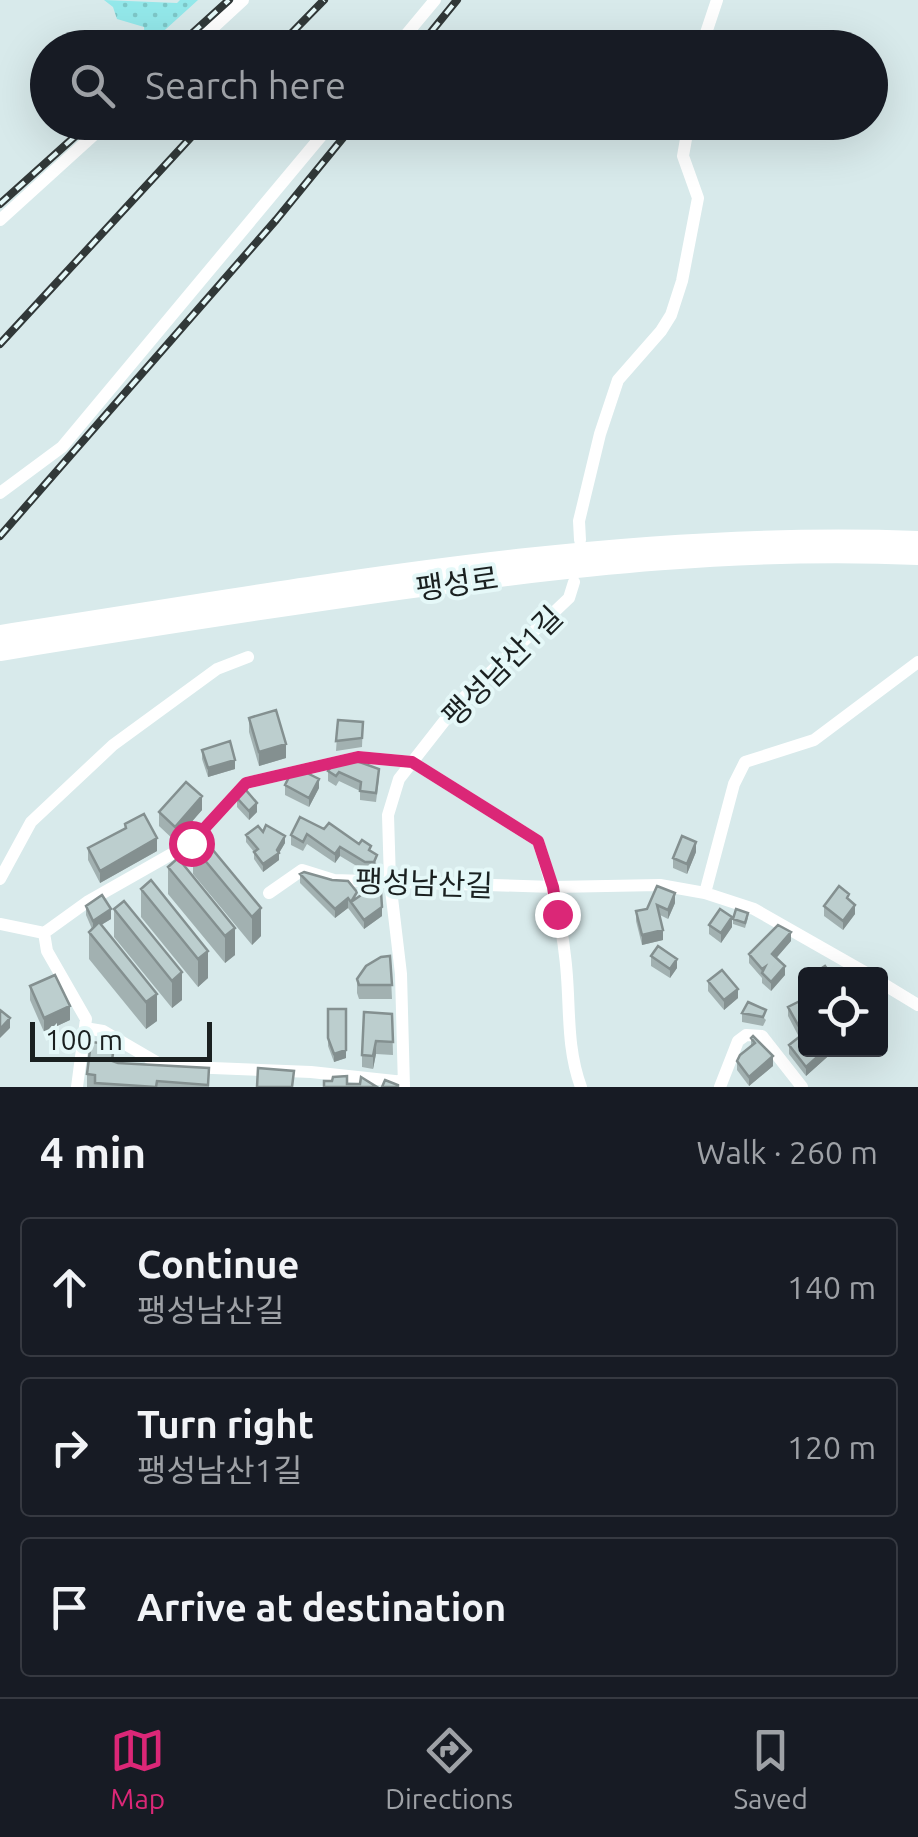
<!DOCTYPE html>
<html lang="en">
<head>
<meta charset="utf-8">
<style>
  body { margin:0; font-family:Ubuntu,"Noto Sans KR",sans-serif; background:#20242c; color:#f1f3f6 }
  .controls { position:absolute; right:30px; bottom:30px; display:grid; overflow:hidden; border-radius:10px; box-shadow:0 10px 40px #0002 }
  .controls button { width:90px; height:90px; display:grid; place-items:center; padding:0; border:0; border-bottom:2px solid #363941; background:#171b24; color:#f1f3f6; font:50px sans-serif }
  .scale { position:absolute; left:30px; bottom:25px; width:182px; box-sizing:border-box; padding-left:10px; border:5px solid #1a2020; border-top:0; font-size:28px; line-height:35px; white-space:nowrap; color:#1a2020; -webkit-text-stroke:8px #e5f8f8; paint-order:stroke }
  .stop { position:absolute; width:30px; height:30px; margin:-22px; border:8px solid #db2777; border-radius:50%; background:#fff }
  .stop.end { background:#db2777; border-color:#fff; box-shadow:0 2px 10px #0008 }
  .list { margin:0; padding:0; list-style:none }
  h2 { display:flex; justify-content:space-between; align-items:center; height:130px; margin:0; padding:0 40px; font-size:42px }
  h2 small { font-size:32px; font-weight:400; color:#9ea1a6 }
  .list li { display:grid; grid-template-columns:65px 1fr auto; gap:30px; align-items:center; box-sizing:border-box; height:140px; margin:0 20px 20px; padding:0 20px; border:2px solid #363941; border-radius:10px }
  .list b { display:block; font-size:38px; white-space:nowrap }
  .list p { margin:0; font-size:32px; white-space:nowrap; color:#9ea1a6 }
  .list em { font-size:32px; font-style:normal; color:#9ea1a6 }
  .icon { flex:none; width:55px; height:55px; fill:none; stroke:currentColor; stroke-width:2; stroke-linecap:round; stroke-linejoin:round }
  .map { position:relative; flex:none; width:918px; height:1087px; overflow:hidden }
  .search { position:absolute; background:#171b24; box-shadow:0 10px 40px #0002; left:30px; right:30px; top:30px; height:110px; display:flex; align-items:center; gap:25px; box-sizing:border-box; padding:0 35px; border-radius:55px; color:#9ea1a6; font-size:38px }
  .sheet { height:610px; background:#171b24 }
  nav { display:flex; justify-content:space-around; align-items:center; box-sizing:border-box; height:140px; border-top:2px solid #363941; background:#171b24; font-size:28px; color:#9ea1a6 }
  nav a { display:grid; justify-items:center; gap:5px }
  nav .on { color:#db2777 }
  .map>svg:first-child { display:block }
  .grass { fill:url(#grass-dots) }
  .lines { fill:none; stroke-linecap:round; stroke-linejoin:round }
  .minor { stroke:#fff; stroke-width:12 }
  .major { stroke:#fff; stroke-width:18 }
  .rail-casing { stroke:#313838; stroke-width:8 }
  .rail { stroke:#e5f8f8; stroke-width:4; stroke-dasharray:11; stroke-linecap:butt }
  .wall { fill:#a2b1b1 }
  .shaded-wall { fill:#849090 }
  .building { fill:#bccece; stroke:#849090; stroke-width:2.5 }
  .route { stroke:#db2777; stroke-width:12 }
  .labels { text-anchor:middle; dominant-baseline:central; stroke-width:8; stroke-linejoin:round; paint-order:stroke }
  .street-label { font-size:30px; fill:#1a2020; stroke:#e5f8f8 }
</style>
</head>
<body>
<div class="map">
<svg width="918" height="1087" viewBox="0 0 918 1087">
  <defs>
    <pattern id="grass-dots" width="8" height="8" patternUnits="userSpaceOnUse" patternTransform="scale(2.5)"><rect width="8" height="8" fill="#93e8ea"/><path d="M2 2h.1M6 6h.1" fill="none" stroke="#7ec7c8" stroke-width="1.8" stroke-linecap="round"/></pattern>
  </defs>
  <rect width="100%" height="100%" fill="#d8eaeb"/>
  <path class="grass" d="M104,0L177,3L180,0H198L145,48L144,27L117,19L113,7Z"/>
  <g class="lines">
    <path class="minor" d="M191,48L243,0
      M395,48L435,0
      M701,48L717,0
      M0,220L108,122
      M0,493L62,447L333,122
      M580,540L579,521L600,434L618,380L661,331L671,315L682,281L698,198L683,156L689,122
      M0,879L31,822L113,745L217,669L248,657
      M269,893L302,870L334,880L553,887L660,885L705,893L754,909L868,974
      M705,893L734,784L745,762L814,740L918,662
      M0,924L44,933L87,902L191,843L246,783L358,757L412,762L538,841C550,878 561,917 565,956C571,1000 565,1044 581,1087
      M44,933L47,951L86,1019L77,1087
      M880,982L918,1005
      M85,1028L103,1031L163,1066L311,1072L404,1082
      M404,1087L401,974L390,881L388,815L399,779L460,701L569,598L574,582
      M720,1087L738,1041L746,1035L762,1036L802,1087"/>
    <path class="major" d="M0,634C303,588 610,528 918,540
      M0,652C135,630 269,609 405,590C575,567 746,548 918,556"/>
    <g class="rail-casing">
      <path id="rail" d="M176,48L229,0
        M277,48L324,0
        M418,48L457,0
        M0,204L91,122
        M0,344L205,122
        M0,536L276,220L356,122"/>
    </g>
    <use href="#rail" class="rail"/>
  </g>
  <path class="wall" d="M249,718L286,758L259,766L249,732Z
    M338,720L363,722L362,747L336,751Z
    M202,750L235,769L208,777L202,759Z
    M333,764L379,778L376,802L360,800V791L339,781L336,786L328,781V771Z
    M285,785L319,788L309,807L285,795Z
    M237,798L257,812L249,820L237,807Z
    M202,810L175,841L159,826V812Z
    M300,817L371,852L377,865L374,871H365L340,856L335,863L307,844L303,851L291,845V835Z
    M125,824L157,851L100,883L88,860V848L125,829Z
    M263,832L285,843L279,853V860L263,872L254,859V852L246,842V835Z
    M193,846L261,908V936L252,945L193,874Z
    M696,852L687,874L673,868V858Z
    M168,867L235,928V955L225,963L168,894Z
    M300,874L357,898L382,916L364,929L348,908L335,918L300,883Z
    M657,886L675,903L668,919L660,915L663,940L642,945L636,921V911L647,909Z
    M141,889L208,951V978L198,987L141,917Z
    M849,901L855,914L843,930L824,916V906Z
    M86,906L111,919L101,925L157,1021L146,1029L89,959V932L92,929L86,915Z
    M114,909L182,972V1000L172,1008L114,937Z
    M748,918L745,928L733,924V919Z
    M709,925L732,927L721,943L709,934Z
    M791,941L776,958L785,975L771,991L762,983V978L749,963V954Z
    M390,956L392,999H359L357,993V979Z
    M651,956L677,968L670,978L651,966Z
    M708,981L738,998L724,1010L708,991Z
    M30,986L70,1020L44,1032L30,1000Z
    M748,1002L766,1020L763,1026L742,1022V1013Z
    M788,1007L835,1050L806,1076L789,1054V1045L799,1037L788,1016Z
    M328,1009L346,1058L334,1062L328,1046Z
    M392,1014L393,1055L376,1054L373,1069L362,1067V1055Z
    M751,1038L773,1066L749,1086L737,1070V1061L751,1046Z
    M101,1052L113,1061L118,1063L209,1068V1087H87V1074Z"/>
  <path class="shaded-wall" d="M286,744V758L259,766V752Z
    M235,760V769L208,777V768Z
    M319,779V788L309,807V798Z
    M202,796V810L175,841V827Z
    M257,803V812L249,820V811Z
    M285,836V843L279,853V860L263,872V864L277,850Z
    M157,838V851L100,883V871Z
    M696,842V852L687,874V864Z
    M340,847V856L335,863V854Z
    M675,893V903L668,919V910Z
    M348,898V908L335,918V909Z
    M855,905V914L843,930V921Z
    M382,907V916L364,929V920Z
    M261,908V936L252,945V917Z
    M111,909V919L93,930V921Z
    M732,917V927L721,943V933Z
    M235,928V955L225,963V936Z
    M663,930V940L642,945V935Z
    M791,932V941L772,963V954Z
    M208,951V978L198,987V959Z
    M677,959V968L670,978V969Z
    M785,966V975L771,991V982Z
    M182,972V1000L172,1008V981Z
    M738,989V998L724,1010V1000Z
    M157,994V1021L146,1029V1002Z
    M70,1006V1020L44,1032V1018Z
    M10,1018V1028L0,1038V1029Z
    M376,1041V1054L373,1069V1056Z
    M346,1050V1058L334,1062V1054Z
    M825,1050H835L806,1076V1067Z
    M773,1056V1066L749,1086V1077Z"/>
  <path class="building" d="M276,710L286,744L259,752L249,718Z
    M338,720L363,722L362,738L336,741Z
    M230,741L235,760L208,768L202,750Z
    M351,759L379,769L376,793L360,791L361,782L339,772L336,776L328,771L333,764Z
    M303,771L319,779L309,798L285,785L291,773Z
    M186,782L202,796L175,827L159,812Z
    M245,789L257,803L249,811L237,798Z
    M144,814L157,838L100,871L88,848L126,828L125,824Z
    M300,817L324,829L329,823L359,844L362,840L371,846L369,850L377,855L374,862H365L340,847L335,854L307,834L303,842L291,835Z
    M266,825L285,836L277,850L279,853L263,864L254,852L258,849L246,835L258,826L263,832Z
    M682,836L696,842L687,864L673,858Z
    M203,838L261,908L252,917L193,846Z
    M178,858L235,928L225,936L168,867Z
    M304,872L332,880L348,881L357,892L351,902L376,885L381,892L382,907L364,920L348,898L335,909L300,874Z
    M151,880L208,951L198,959L141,889Z
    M657,886L675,893L668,910L657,905L663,930L642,935L636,911L647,909Z
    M839,886L849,894L847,898L855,905L843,921L824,906Z
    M102,895L111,909L93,921L86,906Z
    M124,901L182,972L172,981L114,909Z
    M720,909L732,917L721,933L709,925Z
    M736,909L748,913L745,923L733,919Z
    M99,922L157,994L146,1002L89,932Z
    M778,925L791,932L772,954L785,966L771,982L762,973L765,967L762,969L749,954Z
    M658,946L677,959L670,969L651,956Z
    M390,956L392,985H359L357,979L366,966L381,957Z
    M825,966L831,974H813Z
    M722,970L738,989L724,1000L708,981Z
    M55,975L70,1006L44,1018L30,986Z
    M806,998V1050H825L806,1067L789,1045L803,1034L788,1007Z
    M748,1002L766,1010L763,1017L742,1013Z
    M328,1009H346V1050L334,1054L328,1038Z
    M0,1010L10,1018L0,1029Z
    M364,1012L392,1014L393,1042L376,1041L373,1056L362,1055Z
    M753,1036L773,1056L749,1077L737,1061L740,1055L755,1043L751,1038Z
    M91,1042L101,1043L100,1052L113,1053L112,1061L118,1063L209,1068L208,1085L157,1081L156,1087L95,1083V1075L87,1074Z
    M258,1068L294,1071L292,1087H257Z
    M347,1076V1084H360L361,1077L377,1087H324V1081H332L333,1077Z
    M385,1080L398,1085V1087H382Z"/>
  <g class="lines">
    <path class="route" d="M191,843L246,783L358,757L412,762L538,841L553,887L557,914"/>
  </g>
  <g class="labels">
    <g class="street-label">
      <text transform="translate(457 583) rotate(-8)">팽성로</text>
      <text transform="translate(502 666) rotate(-45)">팽성남산1길</text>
      <text transform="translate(424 883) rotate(2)">팽성남산길</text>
    </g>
  </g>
</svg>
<div class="controls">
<button><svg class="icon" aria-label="locate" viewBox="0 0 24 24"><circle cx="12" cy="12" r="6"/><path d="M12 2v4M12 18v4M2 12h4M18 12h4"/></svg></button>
</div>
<div class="scale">100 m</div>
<div class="stop" style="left:191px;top:843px"></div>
<div class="stop end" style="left:557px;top:914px"></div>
<div class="search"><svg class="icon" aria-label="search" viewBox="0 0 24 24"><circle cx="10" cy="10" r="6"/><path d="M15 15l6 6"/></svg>Search here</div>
</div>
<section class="sheet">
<h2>4 min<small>Walk · 260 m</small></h2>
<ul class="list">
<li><svg class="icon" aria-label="ahead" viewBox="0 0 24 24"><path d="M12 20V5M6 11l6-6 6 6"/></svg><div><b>Continue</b><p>팽성남산길</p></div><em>140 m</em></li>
<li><svg class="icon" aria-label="right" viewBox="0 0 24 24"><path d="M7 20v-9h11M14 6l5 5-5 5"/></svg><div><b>Turn right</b><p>팽성남산1길</p></div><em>120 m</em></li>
<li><svg class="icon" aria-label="arrive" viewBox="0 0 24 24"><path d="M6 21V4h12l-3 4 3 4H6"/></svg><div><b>Arrive at destination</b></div></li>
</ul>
</section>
<nav>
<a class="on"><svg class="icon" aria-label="map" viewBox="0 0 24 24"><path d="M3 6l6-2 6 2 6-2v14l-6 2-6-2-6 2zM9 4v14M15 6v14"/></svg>Map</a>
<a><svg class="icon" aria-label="directions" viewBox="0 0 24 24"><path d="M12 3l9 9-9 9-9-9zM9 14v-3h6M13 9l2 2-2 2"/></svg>Directions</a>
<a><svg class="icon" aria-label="saved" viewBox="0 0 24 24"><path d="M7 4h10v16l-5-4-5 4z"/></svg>Saved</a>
</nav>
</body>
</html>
